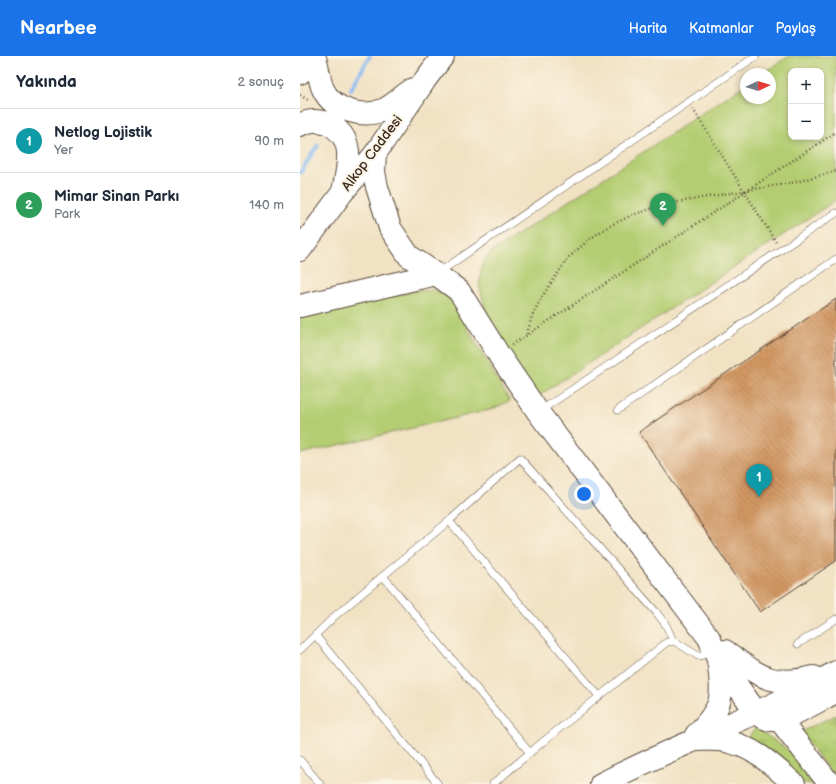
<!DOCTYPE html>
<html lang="tr">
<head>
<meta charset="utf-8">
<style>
  body { margin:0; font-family:"Balsamiq Sans",sans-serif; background:#f2f2f3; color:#1f2937 }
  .controls { position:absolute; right:12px; top:12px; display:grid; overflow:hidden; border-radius:8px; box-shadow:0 2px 6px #0003 }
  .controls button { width:36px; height:36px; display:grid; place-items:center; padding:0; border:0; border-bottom:1px solid #e0e1e3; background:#fff; color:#1f2937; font:20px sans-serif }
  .compass { position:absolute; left:440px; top:12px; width:36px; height:36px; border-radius:50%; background:#fff; box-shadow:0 2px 6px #0003; rotate:86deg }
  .you { position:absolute; left:284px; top:438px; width:14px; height:14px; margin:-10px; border:3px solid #fff; border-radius:50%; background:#1a73e8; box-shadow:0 0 0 6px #1a73e833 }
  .badge { display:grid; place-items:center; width:26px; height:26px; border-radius:50%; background:#1a73e8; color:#fff; font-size:13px; font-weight:700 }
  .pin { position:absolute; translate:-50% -33px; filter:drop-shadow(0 1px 2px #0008) }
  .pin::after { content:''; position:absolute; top:21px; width:14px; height:12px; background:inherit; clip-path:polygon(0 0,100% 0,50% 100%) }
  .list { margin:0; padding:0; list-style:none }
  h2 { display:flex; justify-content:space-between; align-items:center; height:52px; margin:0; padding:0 16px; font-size:17px }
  h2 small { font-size:13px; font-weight:400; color:#747a83 }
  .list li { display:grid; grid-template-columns:26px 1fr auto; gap:12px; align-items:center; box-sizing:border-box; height:64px; padding:0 16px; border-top:1px solid #e0e1e3 }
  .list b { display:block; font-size:15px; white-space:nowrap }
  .list p { margin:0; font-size:13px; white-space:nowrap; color:#747a83 }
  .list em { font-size:13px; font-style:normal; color:#747a83 }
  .map { position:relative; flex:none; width:536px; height:728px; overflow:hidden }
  header { display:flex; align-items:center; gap:24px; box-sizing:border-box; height:56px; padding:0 20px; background:#1a73e8; color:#fff }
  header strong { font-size:19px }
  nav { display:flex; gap:22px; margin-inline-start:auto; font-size:14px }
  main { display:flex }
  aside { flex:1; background:#fff }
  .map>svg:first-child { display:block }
  .grass { fill:url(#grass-tufts); stroke:#787c48 }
  .park { fill:#b4cd72; stroke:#787c48; fill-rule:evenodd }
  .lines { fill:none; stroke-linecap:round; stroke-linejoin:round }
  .stream { stroke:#85b9f3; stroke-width:4 }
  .building { fill:url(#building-back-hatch) }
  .service-casing { stroke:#564637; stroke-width:8 }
  .primary-casing { stroke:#564637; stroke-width:24 }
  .path { stroke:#564637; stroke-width:2.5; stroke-dasharray:1 3; stroke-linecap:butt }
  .service { stroke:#fff; stroke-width:7 }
  .primary { stroke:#fff; stroke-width:22 }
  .labels { text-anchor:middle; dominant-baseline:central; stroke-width:4; stroke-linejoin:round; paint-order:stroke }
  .street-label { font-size:14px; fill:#3b2a1e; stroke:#fcf5e5 }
</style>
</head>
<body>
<header>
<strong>Nearbee</strong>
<nav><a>Harita</a><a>Katmanlar</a><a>Paylaş</a></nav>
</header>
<main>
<aside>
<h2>Yakında<small>2 sonuç</small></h2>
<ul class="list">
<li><span class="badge" style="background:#0f9aa8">1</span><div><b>Netlog Lojistik</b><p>Yer</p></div><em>90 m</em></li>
<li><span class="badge" style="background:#2e9e5b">2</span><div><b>Mimar Sinan Parkı</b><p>Park</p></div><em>140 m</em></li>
</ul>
</aside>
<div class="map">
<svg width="536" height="728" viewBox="0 0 536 728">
  <defs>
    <pattern id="grass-tufts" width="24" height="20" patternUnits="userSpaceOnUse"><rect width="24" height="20" fill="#b4cd72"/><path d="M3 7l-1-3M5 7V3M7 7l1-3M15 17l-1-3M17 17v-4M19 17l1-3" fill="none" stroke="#9cb062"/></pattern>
    <pattern id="building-back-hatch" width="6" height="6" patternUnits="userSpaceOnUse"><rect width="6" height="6" fill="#d29764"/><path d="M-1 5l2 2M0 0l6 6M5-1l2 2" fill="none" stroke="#ac7b52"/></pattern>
  </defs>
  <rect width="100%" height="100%" fill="#fcf5e5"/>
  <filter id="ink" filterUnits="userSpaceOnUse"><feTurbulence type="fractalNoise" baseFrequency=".025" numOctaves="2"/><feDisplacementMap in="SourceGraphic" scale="8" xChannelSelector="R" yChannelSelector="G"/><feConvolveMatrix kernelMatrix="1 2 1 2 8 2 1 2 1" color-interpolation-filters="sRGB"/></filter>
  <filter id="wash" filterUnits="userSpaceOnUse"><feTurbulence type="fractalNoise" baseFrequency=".012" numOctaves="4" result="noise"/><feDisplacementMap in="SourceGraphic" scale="16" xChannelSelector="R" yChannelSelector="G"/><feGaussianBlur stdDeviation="0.9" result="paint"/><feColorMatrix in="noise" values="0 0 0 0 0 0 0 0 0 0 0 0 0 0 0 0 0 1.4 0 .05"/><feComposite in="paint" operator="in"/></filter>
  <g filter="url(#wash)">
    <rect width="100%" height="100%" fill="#f1e2c4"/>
    <path class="grass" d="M536,659V723L500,676Z
      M456,672L494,698L518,728H501L447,682Z"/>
    <path class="park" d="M489,0H536V144L237,341L186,256L179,228L182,209L190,197L446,28V42H470V18H461ZM491,15H521V81H491Z
      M133,234L146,238L154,249L210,345L190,354L0,398V262L115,235Z"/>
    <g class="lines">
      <path class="stream" d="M51,33L70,0
        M0,117L18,89"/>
    </g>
    <g id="blocks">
      <path class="building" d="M536,243V505L460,556L339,376Z"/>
    </g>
  </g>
  <g filter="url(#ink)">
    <use href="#blocks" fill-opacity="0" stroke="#564637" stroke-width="1"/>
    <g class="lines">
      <g class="service-casing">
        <path id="service" d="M138,217L456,0
          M318,354L536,203
          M240,355L536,157
          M149,465L299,640
          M83,520L230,697
          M15,579L138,728
          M498,588L536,563
          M0,594L36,559L149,465L220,402L356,556L366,569L373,585
          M0,704L20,728
          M193,728L245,684L367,586H376L398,600L403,599L406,590"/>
      </g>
      <g class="primary-casing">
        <path id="primary" d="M14,0C19,10 18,22 23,33C33,55 64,63 85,53C95,48 103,39 113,33
          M0,17L11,0
          M0,69C8,64 19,64 27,67C57,81 48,110 43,135
          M75,98L74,116L77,131L90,172L109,200L136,218L159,235L199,299L238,356L409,582L417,601L456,656C461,661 466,664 473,664C489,663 520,644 536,636
          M0,194L42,137L75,98L125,24L143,0
          M0,250L136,218
          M425,595C459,619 469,632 514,621
          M470,652L530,728
          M396,679C423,651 424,642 418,604
          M397,684C406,684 416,683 425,685C453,690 474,710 494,728
          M301,728C378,688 460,659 536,616"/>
      </g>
      <path class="path" d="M0,39L8,44
        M393,53L476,186
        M227,278L232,260L241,242L269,201L291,182L309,170L330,160L350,153L372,147L496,126L536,115
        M212,289L536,76"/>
      <use href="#service" class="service"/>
      <use href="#primary" class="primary"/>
    </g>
  </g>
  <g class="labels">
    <g class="street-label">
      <text transform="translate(72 97) rotate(-53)">Alkop Caddesi</text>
    </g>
  </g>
</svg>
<div class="controls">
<button>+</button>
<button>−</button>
</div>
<svg class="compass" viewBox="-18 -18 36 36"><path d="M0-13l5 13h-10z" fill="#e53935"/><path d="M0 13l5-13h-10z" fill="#747a83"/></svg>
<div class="you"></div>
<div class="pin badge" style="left:459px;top:441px;background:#0f9aa8">1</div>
<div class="pin badge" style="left:363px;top:170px;background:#2e9e5b">2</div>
</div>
</main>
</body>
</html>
